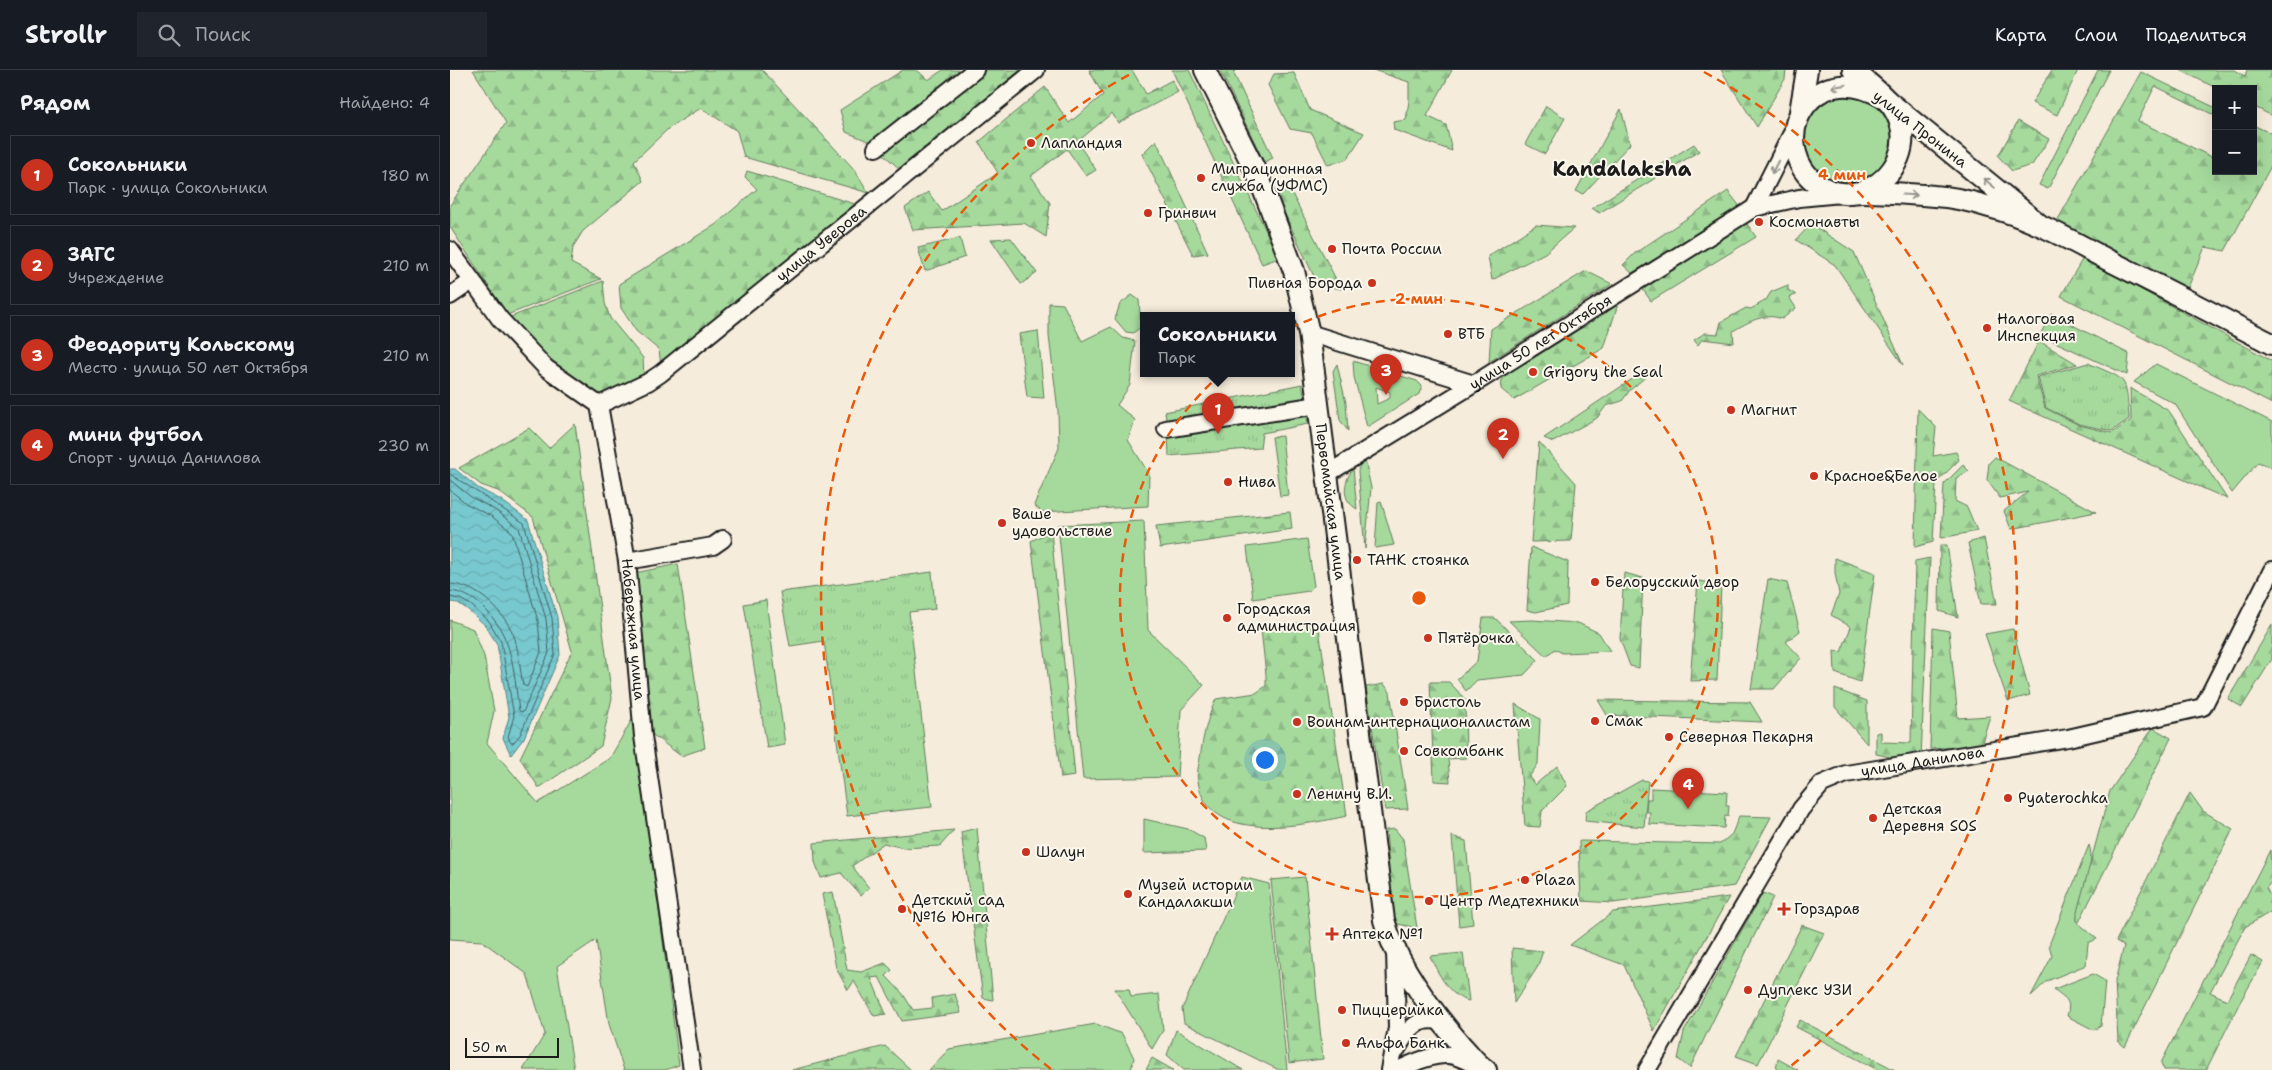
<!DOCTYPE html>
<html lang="ru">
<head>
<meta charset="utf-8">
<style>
  body { margin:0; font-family:"Shantell Sans",sans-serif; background:#20242c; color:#f1f3f6 }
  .controls { position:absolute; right:15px; top:15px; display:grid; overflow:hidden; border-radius:0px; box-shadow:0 5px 20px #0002 }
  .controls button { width:45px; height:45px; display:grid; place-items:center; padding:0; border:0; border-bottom:1px solid #363941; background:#171b24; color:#f1f3f6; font:25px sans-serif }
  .scale { position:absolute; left:15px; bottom:12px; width:94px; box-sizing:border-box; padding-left:5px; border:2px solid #1c1c1c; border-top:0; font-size:14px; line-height:18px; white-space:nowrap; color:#1c1c1c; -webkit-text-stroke:4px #fbf7ec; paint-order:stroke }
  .you { position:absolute; left:814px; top:689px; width:18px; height:18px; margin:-12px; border:4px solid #fff; border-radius:50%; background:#1a73e8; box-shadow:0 0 0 8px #1a73e833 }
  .badge { display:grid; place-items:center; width:32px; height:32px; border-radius:50%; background:#c8321e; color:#fff; font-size:16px; font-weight:700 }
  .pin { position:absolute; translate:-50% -41px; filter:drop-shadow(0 1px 2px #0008) }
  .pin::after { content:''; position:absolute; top:26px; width:18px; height:15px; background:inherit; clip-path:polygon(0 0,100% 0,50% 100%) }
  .popup { position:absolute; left:690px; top:242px; width:155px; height:65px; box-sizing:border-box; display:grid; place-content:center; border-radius:0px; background:#171b24; filter:drop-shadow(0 1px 4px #0005); font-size:16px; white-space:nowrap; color:#9ea1a6 }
  .popup b { font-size:19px; color:#f1f3f6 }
  .popup::after { content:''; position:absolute; left:50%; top:100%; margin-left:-10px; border:10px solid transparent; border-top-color:#171b24 }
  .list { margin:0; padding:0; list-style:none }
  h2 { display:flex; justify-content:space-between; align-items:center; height:65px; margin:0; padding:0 20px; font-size:21px }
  h2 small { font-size:16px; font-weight:400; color:#9ea1a6 }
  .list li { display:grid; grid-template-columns:32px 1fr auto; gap:15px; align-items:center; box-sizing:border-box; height:80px; margin:0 10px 10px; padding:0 10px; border:1px solid #363941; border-radius:0px }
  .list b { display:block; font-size:19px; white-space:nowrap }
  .list p { margin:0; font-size:16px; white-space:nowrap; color:#9ea1a6 }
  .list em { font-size:16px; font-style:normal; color:#9ea1a6 }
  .icon { flex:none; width:28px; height:28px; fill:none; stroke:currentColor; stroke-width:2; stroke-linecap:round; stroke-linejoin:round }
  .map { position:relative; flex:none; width:1822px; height:1000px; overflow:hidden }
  header { display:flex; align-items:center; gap:30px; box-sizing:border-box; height:70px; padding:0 25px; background:#171b24; border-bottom:1px solid #363941 }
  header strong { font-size:24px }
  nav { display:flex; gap:28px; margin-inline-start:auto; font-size:18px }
  .search { width:350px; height:45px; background:#20242c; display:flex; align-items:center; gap:12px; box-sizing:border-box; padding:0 18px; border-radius:0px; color:#9ea1a6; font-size:19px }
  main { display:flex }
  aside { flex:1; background:#171b24 }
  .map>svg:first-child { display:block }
  .green { fill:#a6da9d; stroke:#617b5c; fill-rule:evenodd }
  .forest { fill:url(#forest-firs); stroke:#617b5c }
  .park { fill:url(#park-tufts); stroke:#617b5c }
  .water { fill:url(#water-waves); stroke:#538487 }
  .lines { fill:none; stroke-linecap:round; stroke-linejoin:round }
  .shore { stroke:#416164; stroke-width:1 }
  .minor-casing { stroke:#1c1c1c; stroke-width:20 }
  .major-casing { stroke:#1c1c1c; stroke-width:24 }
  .minor { stroke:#fbf7ec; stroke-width:16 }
  .major { stroke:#fbf7ec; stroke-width:20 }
  .oneway { stroke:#97948e }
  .ring { fill:none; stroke:#e8590c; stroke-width:2.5; stroke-dasharray:9 6 }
  .poi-dot { fill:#c8321e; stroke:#fbf7ec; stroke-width:2 }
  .labels { text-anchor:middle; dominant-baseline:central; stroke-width:4; stroke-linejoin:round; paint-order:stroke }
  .street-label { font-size:15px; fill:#1c1c1c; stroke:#fbf7ec }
  .poi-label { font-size:15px; fill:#1c1c1c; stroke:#fbf7ec; text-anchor:start }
  .district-label { font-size:20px; font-weight:bold; fill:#1c1c1c; stroke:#fbf7ec }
  .centre { fill:#e8590c; stroke:#fbf7ec; stroke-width:2.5 }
  .ring-label { font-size:15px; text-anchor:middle; font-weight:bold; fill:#e8590c; stroke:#fbf7ec; stroke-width:4; stroke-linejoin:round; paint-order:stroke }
</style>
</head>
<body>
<header>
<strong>Strollr</strong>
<div class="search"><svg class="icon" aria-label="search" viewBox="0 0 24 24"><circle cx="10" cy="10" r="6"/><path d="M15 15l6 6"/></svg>Поиск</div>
<nav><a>Карта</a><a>Слои</a><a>Поделиться</a></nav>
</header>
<main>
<aside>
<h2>Рядом<small>Найдено: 4</small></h2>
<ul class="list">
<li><span class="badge">1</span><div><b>Сокольники</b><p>Парк · улица Сокольники</p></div><em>180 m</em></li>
<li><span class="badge">2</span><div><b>ЗАГС</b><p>Учреждение</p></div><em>210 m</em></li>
<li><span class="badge">3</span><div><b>Феодориту Кольскому</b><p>Место · улица 50 лет Октября</p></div><em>210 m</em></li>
<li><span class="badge">4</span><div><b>мини футбол</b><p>Спорт · улица Данилова</p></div><em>230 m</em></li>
</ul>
</aside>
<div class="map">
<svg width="1822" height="1000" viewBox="0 0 1822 1000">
  <defs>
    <pattern id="forest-firs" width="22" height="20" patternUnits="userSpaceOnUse" patternTransform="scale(1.25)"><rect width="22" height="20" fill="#a6da9d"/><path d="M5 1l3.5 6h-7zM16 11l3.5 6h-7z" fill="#8eba87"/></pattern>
    <pattern id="park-tufts" width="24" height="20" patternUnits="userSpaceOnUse" patternTransform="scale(1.25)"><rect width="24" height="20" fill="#a6da9d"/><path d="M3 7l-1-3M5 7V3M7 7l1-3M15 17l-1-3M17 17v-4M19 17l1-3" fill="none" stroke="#8eba87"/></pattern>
    <pattern id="water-waves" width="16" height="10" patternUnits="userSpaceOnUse" patternTransform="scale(1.25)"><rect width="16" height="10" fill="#78c9cf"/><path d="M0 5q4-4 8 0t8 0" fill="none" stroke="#67acb1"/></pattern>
  </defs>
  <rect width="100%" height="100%" fill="#f6ecdb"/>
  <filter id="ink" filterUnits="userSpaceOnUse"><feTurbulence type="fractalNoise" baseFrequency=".02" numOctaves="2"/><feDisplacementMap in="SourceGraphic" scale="10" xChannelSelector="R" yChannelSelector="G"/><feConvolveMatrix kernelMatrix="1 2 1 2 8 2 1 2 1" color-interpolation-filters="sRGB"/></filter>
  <g filter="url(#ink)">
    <path class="green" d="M1648,0H1659L1598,119L1589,115Z
      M1354 69a44 44 0 1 1 88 0a44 44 0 1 1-88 0Z
      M682,225L689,230L691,257L683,263L676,262L665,249L670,234Z
      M599,233L613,234L632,271L661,257L673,268L685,271L680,315L667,335L685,350L678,370L699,404L698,436L592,442L584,435L609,378L608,341L599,266Z
      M1601,244L1679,284L1677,305L1590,265Z
      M903,291L967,311L972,316L969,324L917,357L904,307ZM926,317L940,322V328L927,334Z
      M887,294L896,333L898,361L890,350L883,301Z
      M1706,294L1822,352V398L1808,392L1782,423L1725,334L1684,312Z
      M832,366L838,425L830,426L822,367Z
      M915,390L921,418L915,479L908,401L910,394Z
      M903,398L907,439C890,429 894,412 903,398Z
      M931,431L944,475L925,478L928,432Z
      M694,451L698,560L754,615L731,640L727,707L633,709L608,455Z
      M857,469L864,516L859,521L803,529L797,477Z
      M1033,548H1045L1088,590L1074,605L1027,610L1016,621L1007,609L1027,591Z
      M0,550L23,559L34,586L44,641L37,673L88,733L160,688L184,646L229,995L215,1000H174L159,954L146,870L107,896L124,1000H73L95,964L77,904L32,871L0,869Z
      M1082,550L1128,553L1149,563L1160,581L1112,583L1105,579L1096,586L1059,551Z
      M1201,718L1277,722L1276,736H1279L1278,746H1275L1274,758L1199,754L1200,742H1196L1197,729H1201Z
      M694,749L738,759L754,768L756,781L694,783Z
      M1639,775C1647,797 1627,828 1627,852L1647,869L1638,873L1636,895L1597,911L1581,926L1602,886L1599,875Z
      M792,807L819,814L837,1000H829L734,953L732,939Z
      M1643,904L1655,911L1651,956L1644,960L1617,946C1622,929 1615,929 1604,919Z
      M665,919H679L681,927L709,924L713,960L702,979Z
      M646,954L672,964L684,988L681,1000H479L499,979Z
      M726,960L793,1000H734L717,985Z"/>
    <path class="forest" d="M23,0H312L404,99L419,123L294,87L287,61L251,38L219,58L184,91L193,111L133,161L123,177L121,193L151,209L57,245L0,157V135L56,53Z
      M453,0H467L478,10L493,0H515L423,73L396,62L390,40Z
      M536,0H573L452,101L432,83Z
      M639,0H682L696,24L722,10L728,22L668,53L662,43L627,72L646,100L636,106L617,79L581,106L600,133L596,167L574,153L463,160L455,138L478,122L492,141L548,103L529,72L595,17L619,53L653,25Z
      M722,0H739L829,188L812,194Z
      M770,0H787L783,2L823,88L814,92Z
      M923,0H1002L977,46L996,55L1002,81L944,60L943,52L956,50L959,31V12Z
      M1271,0H1336L1335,9L1307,57Z
      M1602,0H1628L1607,45L1582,33Z
      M1730,0H1784L1795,6L1797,0H1822V46L1803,36V19H1768Z
      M1691,2L1766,38V46L1705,16L1688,51L1766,89V101H1803V55L1822,64V94L1775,181L1755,177L1737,220L1606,153Z
      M844,3L860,40L914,63L897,89L878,95L862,63L840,59L818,15L824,4Z
      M1096,36L1115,48L1095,84L1075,74Z
      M1171,39L1180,74L1133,124L1126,121Z
      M1568,51L1599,69L1582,95L1562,101L1548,86Z
      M706,70L758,183L743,185L692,84Z
      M1244,74L1249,81L1149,143L1142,138Z
      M297,101L405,134L211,296L209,280L186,261L171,238L169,214L265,155L307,119L295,107Z
      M840,120L891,219L868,215L826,125Z
      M1278,121L1291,138L1182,203L1173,195L1185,183Z
      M1293,148L1306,167L1201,231L1189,214Z
      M1361,154L1404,182L1453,295L1385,195L1346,170Z
      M1086,155L1124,158L1095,183L1042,210L1038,186Z
      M510,168L515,187L475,201L468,178Z
      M561,168L587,203L571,214L541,169Z
      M1633,188L1822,291V334L1611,226Z
      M1136,201L1162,214L1039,292L1041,259Z
      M153,211L155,233L160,248L193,288L194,307L152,327L81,278L58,248Z
      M1338,215V220L1346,225L1339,227L1346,238L1332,249C1315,242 1298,252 1283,261L1284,273L1252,269L1248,275L1244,270L1255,263L1268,264L1271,252L1296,238L1301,239L1316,230L1321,222Z
      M1169,231L1154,278L1064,330L1051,319L1053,302Z
      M588,261L594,328L577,327L569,264Z
      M1589,271L1627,294L1586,306L1595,338L1629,355L1662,363L1681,350L1680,318L1719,341L1777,429L1559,331Z
      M1196,300L1198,305L1180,320L1172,331L1156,336L1147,348L1103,372L1094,368Z
      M1468,339L1486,357L1483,386L1506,382L1509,390L1486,413L1483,472L1465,477Z
      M125,354L162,628L151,676L89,718L70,688L122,581L83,447L48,421L31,415L9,398L79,358L99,378Z
      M1089,372L1126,413L1121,471L1081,472Z
      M1545,387L1646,442L1561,459L1554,441L1578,422L1550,428L1537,410L1539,393Z
      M1513,395L1519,401L1506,408L1505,431L1517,437L1527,461L1491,468L1494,414Z
      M840,442L842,459L710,478L706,456Z
      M601,461L625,706L611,708L581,471Z
      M1534,468L1547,534H1531L1518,473Z
      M1490,475H1497L1508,547L1489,541Z
      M1081,477L1118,492L1117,535L1086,542L1077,540Z
      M1385,488L1425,503L1410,612L1385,603L1384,581L1391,582L1401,557L1381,545L1389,524L1385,503Z
      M1480,488L1471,687L1451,691L1445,688L1426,684V663L1431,662V672L1461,673L1465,491Z
      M228,494L255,678L231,686L199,662L185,503Z
      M1174,503L1193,508L1189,598L1180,596L1170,569Z
      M1318,509L1337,513L1350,561L1336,572L1351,588L1324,619H1301Z
      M1248,511L1271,514L1267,610L1240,611Z
      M861,551L869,559L897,746C854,755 757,776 748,711C746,704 749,695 750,688C753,667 757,648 766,629L806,623L816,616V605L811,559Z
      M1822,555V589L1792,637L1778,629Z
      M1483,558L1499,561L1508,648L1540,646L1531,675L1480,679Z
      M1563,559L1580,625L1558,631L1535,564Z
      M980,612H999L1015,629L1016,688L998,689L1000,712L984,711Z
      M934,614L940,622L958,739L935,740L916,617Z
      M1385,619L1417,631V674L1385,637Z
      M1148,630L1300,632L1312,652L1157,645Z
      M1065,634L1090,649L1088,694L1079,707L1085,715L1107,696L1117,716L1092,741L1090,757L1075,756Z
      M1703,658L1721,668L1629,852H1627V842L1660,721Z
      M1740,723L1753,741L1783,759L1675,977L1668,971L1665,911L1674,876L1666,871Z
      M1289,746L1321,747L1284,816L1163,833L1131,831L1129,771L1270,774L1282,764Z
      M527,758L543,930L533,928L511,762Z
      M945,759L953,769L967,858L943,853L936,760Z
      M504,760L490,776L453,778L434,773L402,796L419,818L411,826L391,803L371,808L365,792L364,773Z
      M1002,766L1016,771L1023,854L1009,856Z
      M1820,780L1822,811L1816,818L1822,829V841L1795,857L1760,922L1777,930L1801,885L1813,892L1790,932L1756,1000H1714L1711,993Z
      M855,807L873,989L839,993L821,810Z
      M383,822L397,900L411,902L435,893L442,900L436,906L453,924L463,940L483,938L482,928L505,924L511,943L452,951L429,907L421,908L436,944L424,946L404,911L398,920L386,898L372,824Z
      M1313,823L1323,827L1240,998L1228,989L1234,962Z
      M1279,827L1204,961L1174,895L1120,875L1163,842Z
      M1352,855L1374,863L1308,994L1286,986Z
      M1062,878L1093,881L1087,898L1064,933Z
      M1013,883L1019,931C999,927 988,903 980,886Z
      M1350,950L1445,1000H1428L1346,957Z
      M435,976L461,1000H342Z
      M702,988L723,1000H696Z
      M1328,989L1348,1000H1326Z"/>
    <path class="park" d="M1638,293C1678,311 1676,304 1679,349L1662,361L1629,354L1596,338L1588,307Z
      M852,314L856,333L717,355L715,342Z
      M856,341L858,354L812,363L810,378L719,386L718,365Z
      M482,502L485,539L459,542L482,737L397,746L374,571L340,576L330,522Z
      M316,530L335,675L317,678L294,534Z
      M1192,710L1198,711L1194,757L1135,751L1136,741Z"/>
    <path class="water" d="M0,399H5L28,418L51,430L78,450L107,547L110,585L74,668L61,685L53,668L59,647L47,574L35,555L17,539L8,533L0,532Z"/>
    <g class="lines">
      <path class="shore" d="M0,404L74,453L102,548L105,584L70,665L63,673H61L58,667L64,646L51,572L39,551L21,535L10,529L0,527
        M0,410L21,427L45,440L69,458L96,549L99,583L73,642L69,641C63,598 64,566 31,535C21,527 12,522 0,521
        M0,420L17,434L41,446L62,462L88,551L91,582L77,617L73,615C70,600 69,584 65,569C57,544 27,514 0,514"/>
      <g class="minor-casing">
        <g id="minor">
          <path d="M426,78L525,0"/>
          <path d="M1304,138L1344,59"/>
          <path id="s1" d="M0,180L50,249L96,298L149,335L177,491L193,666L242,1000"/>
          <path d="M0,226L22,211"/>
          <path d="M859,263L1024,314"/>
          <path id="s2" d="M149,335L198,312L210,304L586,0"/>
          <path d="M716,359L868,335"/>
          <path id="s3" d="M877,404L1024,314L1304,138L1349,128L1391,124"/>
          <path d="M177,491L263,476L273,469"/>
          <path d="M947,979C958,959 968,945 992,952"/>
          <path d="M939,1000L947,958L945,881"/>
          <path d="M948,1000C962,993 983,984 999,985C1009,986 1019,992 1029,997"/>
          <path id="s4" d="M1197,1000L1351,739L1372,714L1396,704L1618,668L1753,637L1822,500"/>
        </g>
      </g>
      <g class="major-casing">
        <g id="major">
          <path id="s5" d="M755,0L809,108L844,201L859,263L934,850C946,894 981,940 1011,975C1019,983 1026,994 1036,1000"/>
          <path d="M1403,0C1416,12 1433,23 1443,38C1465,71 1446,110 1411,122"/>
          <path d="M1350,42L1357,0"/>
          <path d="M1590,155L1434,28C1403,9 1365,10 1348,48C1339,70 1346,98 1365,112C1373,118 1384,123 1393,123C1399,124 1406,122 1412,122C1436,122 1460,124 1484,126C1501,127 1520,131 1536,136C1580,147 1620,170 1660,191C1714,218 1768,246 1822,274"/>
        </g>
      </g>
      <use href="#minor" class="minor"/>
      <use href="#major" class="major"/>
    </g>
    <defs><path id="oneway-shaft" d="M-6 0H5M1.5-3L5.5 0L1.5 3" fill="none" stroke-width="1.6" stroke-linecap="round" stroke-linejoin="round" transform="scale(1.25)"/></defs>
    <g class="oneway">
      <use href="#oneway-shaft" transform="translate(1389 16) rotate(170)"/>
      <use href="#oneway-shaft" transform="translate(1325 97) rotate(117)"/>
      <use href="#oneway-shaft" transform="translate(1539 113) rotate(-141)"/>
      <use href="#oneway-shaft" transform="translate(1460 125) rotate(3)"/>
    </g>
  </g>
  <g class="ring">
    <circle cx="969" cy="528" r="299"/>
    <path d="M601 999A598 598 0 0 1 684 2M1254 2A598 598 0 0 1 1337 999"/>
  </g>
  <g class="poi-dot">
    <circle cx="581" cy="73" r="5"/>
    <circle cx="751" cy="108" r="5"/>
    <circle cx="698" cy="143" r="5"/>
    <circle cx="1309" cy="152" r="5"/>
    <circle cx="882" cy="179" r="5"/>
    <circle cx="922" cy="213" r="5"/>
    <circle cx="1537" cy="258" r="5"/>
    <circle cx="998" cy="264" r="5"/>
    <circle cx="1083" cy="302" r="5"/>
    <circle cx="1281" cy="340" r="5"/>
    <circle cx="1364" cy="406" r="5"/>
    <circle cx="778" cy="412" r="5"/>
    <circle cx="552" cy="453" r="5"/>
    <circle cx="907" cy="490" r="5"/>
    <circle cx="1145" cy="512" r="5"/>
    <circle cx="777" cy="548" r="5"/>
    <circle cx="978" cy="568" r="5"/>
    <circle cx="954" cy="632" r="5"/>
    <circle cx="1145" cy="651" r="5"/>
    <circle cx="847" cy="652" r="5"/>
    <circle cx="1219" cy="667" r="5"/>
    <circle cx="954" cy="681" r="5"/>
    <circle cx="847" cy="724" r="5"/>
    <circle cx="1558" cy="728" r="5"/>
    <circle cx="1423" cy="748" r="5"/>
    <circle cx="576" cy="782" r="5"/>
    <circle cx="1075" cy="810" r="5"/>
    <circle cx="678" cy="824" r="5"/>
    <circle cx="979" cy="831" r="5"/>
    <circle cx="452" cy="839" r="5"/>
    <path d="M1331.5 831.5h5v5h5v5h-5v5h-5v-5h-5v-5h5z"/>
    <path d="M879.5 856.5h5v5h5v5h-5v5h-5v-5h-5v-5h5z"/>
    <circle cx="1298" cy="920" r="5"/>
    <circle cx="892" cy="940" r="5"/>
    <circle cx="896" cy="973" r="5"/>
  </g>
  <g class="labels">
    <g class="street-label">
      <text transform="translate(1470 59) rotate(38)">улица Пронина</text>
      <text stroke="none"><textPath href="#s2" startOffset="276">улица Уверова</textPath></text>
      <text stroke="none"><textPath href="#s3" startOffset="251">улица 50 лет Октября</textPath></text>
      <text stroke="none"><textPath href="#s5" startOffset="454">Первомайская улица</textPath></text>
      <text stroke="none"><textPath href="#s1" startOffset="444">Набережная улица</textPath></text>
      <text stroke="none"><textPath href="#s4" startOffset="439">улица Данилова</textPath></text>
    </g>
    <g class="poi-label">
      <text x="591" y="73">Лапландия</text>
      <text x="761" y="99">Миграционная<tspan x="761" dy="17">служба (УФМС)</tspan></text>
      <text x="708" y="143">Гринвич</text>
      <text x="1319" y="152">Космонавты</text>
      <text x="892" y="179">Почта России</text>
      <text x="912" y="213" text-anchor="end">Пивная Борода</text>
      <text x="1547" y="249">Налоговая<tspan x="1547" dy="17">Инспекция</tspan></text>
      <text x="1008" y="264">ВТБ</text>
      <text x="1093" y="302">Grigory the Seal</text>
      <text x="1291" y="340">Магнит</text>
      <text x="1374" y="406">Красное&amp;Белое</text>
      <text x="788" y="412">Нива</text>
      <text x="562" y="444">Ваше<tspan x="562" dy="17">удовольствие</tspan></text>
      <text x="917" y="490">ТАНК стоянка</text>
      <text x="1155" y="512">Белорусский двор</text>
      <text x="787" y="539">Городская<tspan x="787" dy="17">администрация</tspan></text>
      <text x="988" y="568">Пятёрочка</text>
      <text x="964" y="632">Бристоль</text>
      <text x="1155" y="651">Смак</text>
      <text x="857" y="652">Воинам-интернационалистам</text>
      <text x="1229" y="667">Северная Пекарня</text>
      <text x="964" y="681">Совкомбанк</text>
      <text x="857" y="724">Ленину В.И.</text>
      <text x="1568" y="728">Pyaterochka</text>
      <text x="1433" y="739">Детская<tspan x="1433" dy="17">Деревня SOS</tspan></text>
      <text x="586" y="782">Шалун</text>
      <text x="1085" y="810">Plaza</text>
      <text x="688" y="815">Музей истории<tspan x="688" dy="17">Кандалакши</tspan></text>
      <text x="462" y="830">Детский сад<tspan x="462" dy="17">№16 Юнга</tspan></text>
      <text x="989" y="831">Центр Медтехники</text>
      <text x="1344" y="839">Горздрав</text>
      <text x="892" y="864">Аптека №1</text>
      <text x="1308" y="920">Дуплекс УЗИ</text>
      <text x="902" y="940">Пиццерийка</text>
      <text x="906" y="973">Альфа Банк</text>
    </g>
    <g class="district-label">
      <text x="1172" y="99">Kandalaksha</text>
    </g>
  </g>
  <circle cx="969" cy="528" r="8" class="centre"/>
  <g class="ring-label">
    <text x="1392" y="110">4 мин</text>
    <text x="969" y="234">2 мин</text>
  </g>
</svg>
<div class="controls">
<button>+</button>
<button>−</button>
</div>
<div class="scale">50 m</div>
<div class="you"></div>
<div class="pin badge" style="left:768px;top:364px">1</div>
<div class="popup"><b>Сокольники</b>Парк</div>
<div class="pin badge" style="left:1053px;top:389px">2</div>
<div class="pin badge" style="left:936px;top:325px">3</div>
<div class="pin badge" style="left:1238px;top:739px">4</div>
</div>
</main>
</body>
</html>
